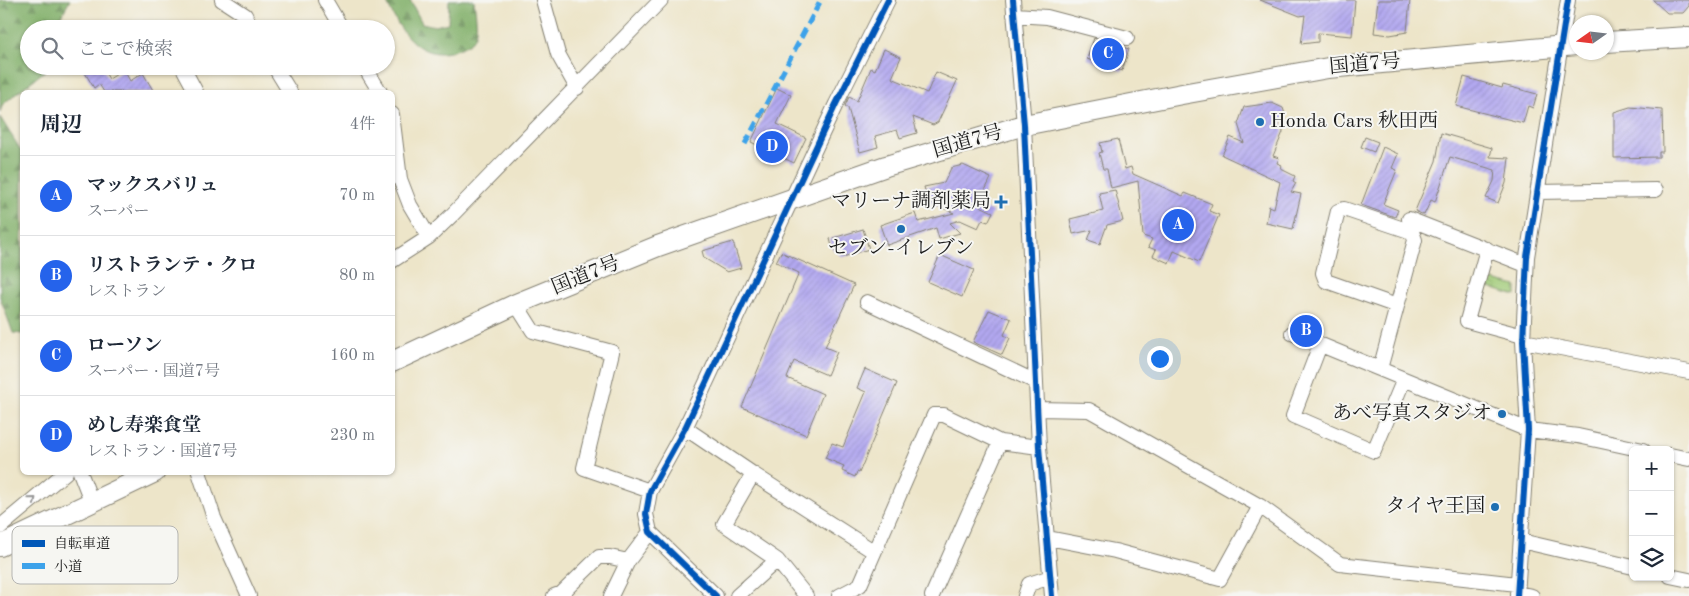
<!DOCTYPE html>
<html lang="ja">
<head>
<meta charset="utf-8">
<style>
  body { margin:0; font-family:"Old Standard TT","Noto Serif JP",serif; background:#f6f6f7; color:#1f2937 }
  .controls { position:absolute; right:15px; bottom:15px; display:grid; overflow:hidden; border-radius:8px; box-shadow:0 1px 4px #0004 }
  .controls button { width:45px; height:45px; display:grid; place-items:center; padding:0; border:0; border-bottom:1px solid #e0e1e3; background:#fff; color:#1f2937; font:25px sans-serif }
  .compass { position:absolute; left:1569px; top:15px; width:45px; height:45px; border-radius:50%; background:#fff; box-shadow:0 1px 4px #0004; rotate:256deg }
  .you { position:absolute; left:1159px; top:358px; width:18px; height:18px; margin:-12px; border:4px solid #fff; border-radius:50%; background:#1a73e8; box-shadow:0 0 0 8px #1a73e833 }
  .badge { display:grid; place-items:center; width:32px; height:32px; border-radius:50%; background:#2563eb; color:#fff; font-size:16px; font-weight:700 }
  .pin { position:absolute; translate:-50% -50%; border:2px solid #fff; box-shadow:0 1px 5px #0006 }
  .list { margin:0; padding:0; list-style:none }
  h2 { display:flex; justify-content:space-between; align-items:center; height:65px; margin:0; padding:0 20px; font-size:21px }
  h2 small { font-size:16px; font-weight:400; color:#747a83 }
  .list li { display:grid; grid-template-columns:32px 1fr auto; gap:15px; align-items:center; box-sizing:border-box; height:80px; padding:0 20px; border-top:1px solid #e0e1e3 }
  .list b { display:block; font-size:19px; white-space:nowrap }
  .list p { margin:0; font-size:16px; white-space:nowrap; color:#747a83 }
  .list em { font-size:16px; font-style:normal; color:#747a83 }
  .icon { flex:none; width:28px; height:28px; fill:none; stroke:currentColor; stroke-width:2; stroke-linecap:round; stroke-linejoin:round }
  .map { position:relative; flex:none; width:1689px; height:596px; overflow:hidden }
  .search { position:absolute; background:#fff; box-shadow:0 1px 4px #0004; left:20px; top:20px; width:375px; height:55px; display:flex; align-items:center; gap:12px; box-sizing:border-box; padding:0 18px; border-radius:28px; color:#747a83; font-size:19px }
  .panel { position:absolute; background:#fff; box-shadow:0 1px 4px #0004; left:20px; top:90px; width:375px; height:385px; border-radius:8px }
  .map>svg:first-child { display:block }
  .forest { fill:url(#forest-firs); stroke:#4e6642 }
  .park { fill:url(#park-crowns); stroke:#5e744a }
  .building { fill:url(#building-hatch) }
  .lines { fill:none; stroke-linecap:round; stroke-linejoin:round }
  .minor-casing { stroke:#848072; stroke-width:16 }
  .highway-casing { stroke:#848072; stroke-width:22 }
  .minor { stroke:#fff; stroke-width:14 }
  .highway { stroke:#fff; stroke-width:20 }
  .quiet { stroke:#3da2ea; stroke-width:5; stroke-dasharray:10 5; stroke-linecap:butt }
  .cycleway-casing { stroke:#f6f6f2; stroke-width:9 }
  .cycleway { stroke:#0057b8; stroke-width:6 }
  .oneway { stroke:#999 }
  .poi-dot { fill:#1f6fb2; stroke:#f6f6f2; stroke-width:2 }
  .labels { text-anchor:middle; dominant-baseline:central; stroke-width:4; stroke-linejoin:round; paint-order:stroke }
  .street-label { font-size:20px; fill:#1c1c1c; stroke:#f6f6f2 }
  .poi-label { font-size:20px; fill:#1c1c1c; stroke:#f6f6f2; text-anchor:end }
  .key { fill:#f6f6f2; stroke:#b5b5b2; stroke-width:1 }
  .key-label { font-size:14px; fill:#1c1c1c }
</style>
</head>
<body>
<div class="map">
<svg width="1689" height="596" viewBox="0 0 1689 596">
  <defs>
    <pattern id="forest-firs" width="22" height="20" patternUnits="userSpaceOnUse" patternTransform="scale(1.25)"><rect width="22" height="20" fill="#80af68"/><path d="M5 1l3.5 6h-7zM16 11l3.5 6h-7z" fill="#688e55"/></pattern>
    <pattern id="park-crowns" width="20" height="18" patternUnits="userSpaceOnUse" patternTransform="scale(1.25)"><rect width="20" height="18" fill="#a1cb78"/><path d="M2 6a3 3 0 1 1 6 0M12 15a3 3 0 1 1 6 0" fill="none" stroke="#8aae67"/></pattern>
    <pattern id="building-hatch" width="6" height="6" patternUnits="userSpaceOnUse" patternTransform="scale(1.25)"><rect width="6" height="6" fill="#b2a8f0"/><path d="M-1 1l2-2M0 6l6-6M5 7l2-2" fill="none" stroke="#9890cd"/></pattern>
  </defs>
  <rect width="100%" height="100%" fill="#f6f6f2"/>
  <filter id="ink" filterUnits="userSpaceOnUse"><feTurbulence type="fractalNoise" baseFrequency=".02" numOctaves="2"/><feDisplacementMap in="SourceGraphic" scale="10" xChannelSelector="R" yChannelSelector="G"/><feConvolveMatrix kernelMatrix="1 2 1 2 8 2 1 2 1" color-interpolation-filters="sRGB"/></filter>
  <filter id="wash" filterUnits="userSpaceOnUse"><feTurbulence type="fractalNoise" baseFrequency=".0096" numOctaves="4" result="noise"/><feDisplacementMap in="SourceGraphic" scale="20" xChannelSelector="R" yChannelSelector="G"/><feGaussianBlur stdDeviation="1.12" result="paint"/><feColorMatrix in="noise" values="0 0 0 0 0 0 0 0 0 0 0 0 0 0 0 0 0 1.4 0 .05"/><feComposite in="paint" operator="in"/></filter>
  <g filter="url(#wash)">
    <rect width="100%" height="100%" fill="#ede5c9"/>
    <path class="forest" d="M0,0H70L58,22L59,29H29V66H51L3,104L0,112Z
      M386,0H410L422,23L435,26L448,23L449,0H474C475,10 478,25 475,35C473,43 465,46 458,49C421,65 398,30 386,0Z
      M0,117L22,152V334L13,333L0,297Z"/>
    <path class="park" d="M1485,278L1516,286V296L1483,286Z"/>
    <g id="blocks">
      <path class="building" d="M1260,0H1355L1352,36L1318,33V42L1301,44L1305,15L1300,16Z
        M1378,0H1410L1407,32L1390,35L1374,33Z
        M1653,0H1689V6L1683,13H1667Z
        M1094,38L1129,49L1122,71L1087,59Z
        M884,49L901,57L892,78L927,93L936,72L957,81L938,122L933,125L913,117L917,133L900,138L897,130L875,136L878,147L860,152L848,108L845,106L849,97L857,101L871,68L875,70Z
        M81,66H101L109,79L124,70L130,81L143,73L154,92H104L99,84L94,88Z
        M1464,77L1502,88L1503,85L1537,94L1533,108L1528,106L1523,123L1456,106Z
        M777,88L791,95L777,124L806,138L794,163L751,142Z
        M1272,103L1283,108L1285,114L1282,122L1283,132L1273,156L1279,158L1277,163L1282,165L1281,169L1295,176L1293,181L1296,183L1291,192L1301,194L1293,229L1266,223L1269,206L1274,208L1280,182L1222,155L1230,137L1244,143L1238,124L1244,107Z
        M1630,107L1662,110L1663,152H1659V157L1614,158V112Z
        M1441,133L1492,148L1490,157L1509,158L1506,183L1498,203L1486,198L1494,181L1495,170L1450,157L1435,202L1431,200L1424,215L1415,211L1436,161Z
        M1365,137L1378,142L1374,152L1361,147Z
        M1118,139L1125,169L1131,167L1133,174L1183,196L1185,193L1212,204L1209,211L1219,215L1199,262L1174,251L1169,263L1153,256L1156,250L1148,247L1152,239L1143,236L1138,181L1111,188L1107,169H1103L1099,153L1102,152L1100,143Z
        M1383,147L1398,154L1392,168L1397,170L1383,204L1398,210L1395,217L1361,205Z
        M963,165L991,178L978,205L993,212L988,222L982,220L978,228L960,220L950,223L960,233L939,239L936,228L887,245L880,225L915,213L918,222L954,213L928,201L924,187L944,183L951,168Z
        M1115,190L1123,221L1107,225L1100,244L1088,240L1092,230L1073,234L1070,219L1103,211L1099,193Z
        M863,229L869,249L843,257L833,250L830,239Z
        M733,242L741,268L727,272L704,258L702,251Z
        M781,252L854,285L825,347L837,352L827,375L794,361L787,378L823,394L806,435L742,407L799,273L776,262Z
        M940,255L974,270L962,297L928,282Z
        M989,310L1011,319L1004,335L1010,338L1002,355L973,342Z
        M865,369L897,383L859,473L857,472L855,477L842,471L844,466L825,458L832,443L843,447L866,392L857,388Z"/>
    </g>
  </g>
  <g filter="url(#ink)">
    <use href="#blocks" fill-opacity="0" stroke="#848072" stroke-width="1"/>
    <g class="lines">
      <g class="minor-casing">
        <path id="minor" d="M222,0L245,15L252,29
          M325,0L342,29
          M543,0L558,54L577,88
          M1013,0L1024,125L1039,447L1052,596
          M1014,15L1047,17L1127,38
          M182,66L196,92
          M274,66L290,92
          M364,66L380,92
          M392,114L400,179L410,205L429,237
          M1537,192L1656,190
          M1409,219L1526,265
          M1487,249L1467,321L1523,336
          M392,261L429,237L452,215L661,0
          M867,302L1036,382
          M516,304L533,331L612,352L584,468L650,491
          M1292,333L1528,430L1578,436L1643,450
          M1523,341L1689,372
          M1320,345L1293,416L1374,451L1404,379
          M1380,369L1415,240L1412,232L1344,209L1338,211L1323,273L1326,281L1397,306
          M1038,409L1089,410L1260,506L1340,564L1517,584
          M685,428L753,474
          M1000,442L1039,447
          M1670,455L1689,459
          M80,472L92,503
          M199,472L214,518L249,596
          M0,527L66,472
          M1048,538L1115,551L1220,579L1260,506
          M1521,541L1633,567
          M1670,576L1689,580
          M1517,593L1532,596
          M554,596L562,593L599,557H610L628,561
          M611,596L628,561L650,532
          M716,596L650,532L646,514L650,491L685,428L836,104L888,0
          M737,596L777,560
          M806,596L777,560L724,524L753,474L873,551
          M839,596L860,585L934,415H944L1000,442L932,596
          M1025,596L1029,584L1051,577
          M1517,596L1528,430L1523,341L1527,257L1568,0"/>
      </g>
      <g class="highway-casing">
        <path id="highway" d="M1606,42L1689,37
          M392,362L516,304L658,246L886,166L1024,125L1182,94L1328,68L1576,45
          M0,546L155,472"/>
      </g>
      <use href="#minor" class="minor"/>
      <use href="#highway" class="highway"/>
      <path class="quiet" d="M745,144L821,0"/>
      <g class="cycleway-casing">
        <path id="cycleway" d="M1013,0L1024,125L1039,447L1052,596
          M716,596L650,532L646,514L650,491L685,428L836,104L888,0
          M1517,596L1528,430L1523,341L1527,257L1568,0"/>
      </g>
      <use href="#cycleway" class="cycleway"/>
    </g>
    <defs><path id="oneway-chevron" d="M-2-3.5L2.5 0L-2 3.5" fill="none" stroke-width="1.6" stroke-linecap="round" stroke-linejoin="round" transform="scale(1.25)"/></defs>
    <use class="oneway" href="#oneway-chevron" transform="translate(33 500) rotate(-40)"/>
  </g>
  <g class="poi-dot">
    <circle cx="1260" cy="122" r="5"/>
    <path d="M998.5 194.5h5v5h5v5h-5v5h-5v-5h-5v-5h5z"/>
    <circle cx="901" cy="229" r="5"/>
    <circle cx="1502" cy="414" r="5"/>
    <circle cx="1495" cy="507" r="5"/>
  </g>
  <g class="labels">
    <g class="street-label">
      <text transform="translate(1365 65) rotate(-5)">国道7号</text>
      <text transform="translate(968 142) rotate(-16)">国道7号</text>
      <text transform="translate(586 276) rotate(-22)">国道7号</text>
    </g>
    <g class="poi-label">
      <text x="1270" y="122" text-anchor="start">Honda Cars 秋田西</text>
      <text x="991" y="202">マリーナ調剤薬局</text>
      <text x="901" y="249" text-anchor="middle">セブン-イレブン</text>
      <text x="1492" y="414">あべ写真スタジオ</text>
      <text x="1485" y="507">タイヤ王国</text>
    </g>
  </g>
  <rect x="12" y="526" width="166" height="58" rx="8" class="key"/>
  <rect x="22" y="540" width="23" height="7" fill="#0057b8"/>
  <rect x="22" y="563" width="23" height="6" fill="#3da2ea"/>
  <g class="key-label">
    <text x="54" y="548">自転車道</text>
    <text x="54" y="571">小道</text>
  </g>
</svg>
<div class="controls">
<button>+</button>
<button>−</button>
<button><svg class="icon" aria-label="layers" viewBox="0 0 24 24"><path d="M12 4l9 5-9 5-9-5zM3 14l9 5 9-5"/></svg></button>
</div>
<svg class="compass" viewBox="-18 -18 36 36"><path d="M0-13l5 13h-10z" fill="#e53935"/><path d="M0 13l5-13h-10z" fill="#747a83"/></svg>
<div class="you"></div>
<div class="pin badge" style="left:1178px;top:225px">A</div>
<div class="pin badge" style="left:1306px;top:331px">B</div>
<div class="pin badge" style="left:1108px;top:54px">C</div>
<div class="pin badge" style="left:772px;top:147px">D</div>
<div class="search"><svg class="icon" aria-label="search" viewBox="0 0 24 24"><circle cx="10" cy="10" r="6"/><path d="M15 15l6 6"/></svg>ここで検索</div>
<section class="panel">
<h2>周辺<small>4件</small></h2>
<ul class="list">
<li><span class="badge">A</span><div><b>マックスバリュ</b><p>スーパー</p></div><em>70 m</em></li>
<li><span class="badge">B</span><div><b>リストランテ・クロ</b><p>レストラン</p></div><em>80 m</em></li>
<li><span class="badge">C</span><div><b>ローソン</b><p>スーパー · 国道7号</p></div><em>160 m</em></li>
<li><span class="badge">D</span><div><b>めし寿楽食堂</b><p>レストラン · 国道7号</p></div><em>230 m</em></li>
</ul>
</section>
</div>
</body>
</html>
